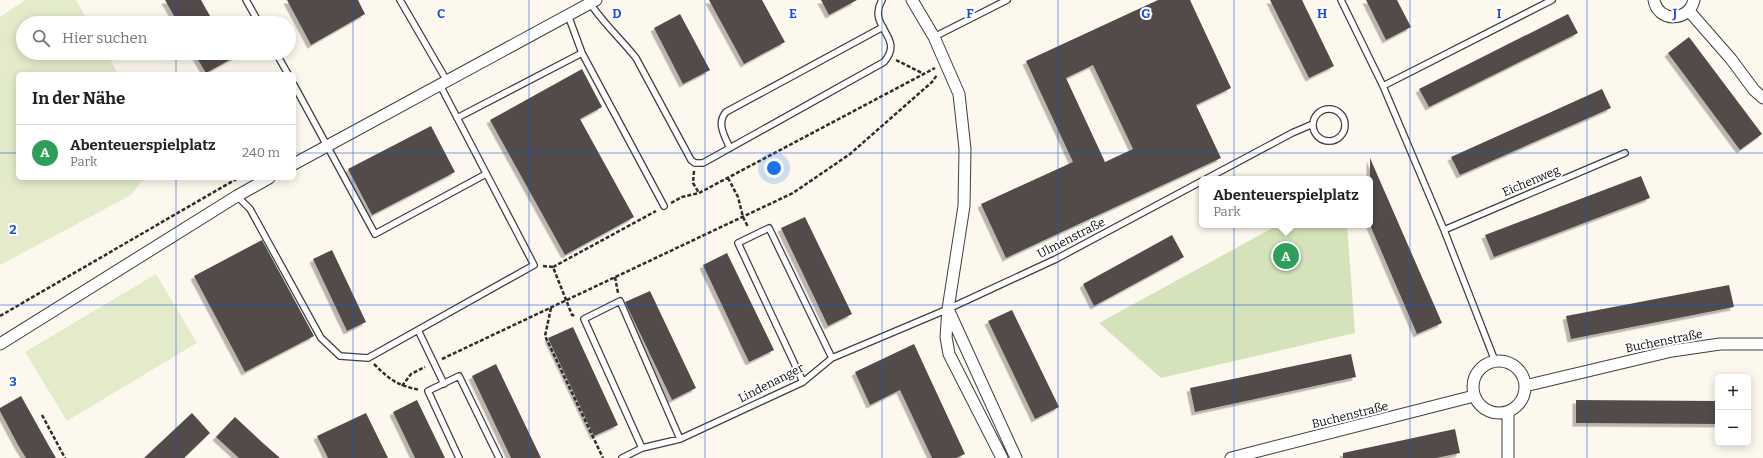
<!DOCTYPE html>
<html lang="de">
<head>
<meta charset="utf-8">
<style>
  body { margin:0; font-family:Bitter,serif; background:#f2f2f2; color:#222 }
  .controls { position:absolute; right:12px; bottom:12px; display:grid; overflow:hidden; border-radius:6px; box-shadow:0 2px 10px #0003 }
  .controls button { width:36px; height:36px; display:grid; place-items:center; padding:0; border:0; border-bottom:1px solid #e0e0e0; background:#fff; color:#222; font:20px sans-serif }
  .you { position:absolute; left:774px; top:168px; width:14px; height:14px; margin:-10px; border:3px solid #fff; border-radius:50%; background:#1a73e8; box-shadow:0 0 0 6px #1a73e833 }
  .badge { display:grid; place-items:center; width:26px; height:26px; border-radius:50%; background:#ab3446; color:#fff; font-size:13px; font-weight:700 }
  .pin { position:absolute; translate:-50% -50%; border:2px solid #fff; box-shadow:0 1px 4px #0006 }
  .popup { position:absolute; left:1199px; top:176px; width:174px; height:52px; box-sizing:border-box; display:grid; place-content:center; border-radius:6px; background:#fff; filter:drop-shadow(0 1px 3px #0005); font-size:13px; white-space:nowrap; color:#767676 }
  .popup b { font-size:15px; color:#222 }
  .popup::after { content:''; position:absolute; left:50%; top:100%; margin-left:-8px; border:8px solid transparent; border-top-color:#fff }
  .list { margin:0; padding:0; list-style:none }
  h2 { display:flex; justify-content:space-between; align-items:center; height:52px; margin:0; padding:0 16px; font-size:17px }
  h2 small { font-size:13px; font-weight:400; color:#767676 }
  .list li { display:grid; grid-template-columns:26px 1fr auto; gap:12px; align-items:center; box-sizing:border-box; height:56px; padding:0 16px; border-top:1px solid #e0e0e0 }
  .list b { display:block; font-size:15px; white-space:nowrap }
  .list p { margin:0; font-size:13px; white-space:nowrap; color:#767676 }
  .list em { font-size:13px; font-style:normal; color:#767676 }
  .icon { flex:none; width:22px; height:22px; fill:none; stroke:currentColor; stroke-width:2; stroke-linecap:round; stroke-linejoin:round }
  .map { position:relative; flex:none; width:1763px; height:458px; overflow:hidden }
  .search { position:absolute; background:#fff; box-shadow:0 2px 10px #0003; left:16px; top:16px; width:280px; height:44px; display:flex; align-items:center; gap:10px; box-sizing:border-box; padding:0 14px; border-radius:22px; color:#767676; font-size:15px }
  .panel { position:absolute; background:#fff; box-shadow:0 2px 10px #0003; left:16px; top:72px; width:280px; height:108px; border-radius:6px }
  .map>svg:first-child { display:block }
  .green { fill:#d4e3ba }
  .pitch { fill:#e3ebcb }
  .building { fill:#534c49; fill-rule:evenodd; filter:url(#shadow) }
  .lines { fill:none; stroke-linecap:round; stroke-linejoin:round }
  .service-casing { stroke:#3f3f3f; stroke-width:8 }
  .minor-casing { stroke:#3f3f3f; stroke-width:13 }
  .path { stroke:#2e2e2e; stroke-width:2.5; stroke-dasharray:4 2; stroke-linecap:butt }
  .service { stroke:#fff; stroke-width:5.5 }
  .minor { stroke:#fff; stroke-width:11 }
  .grid { fill:none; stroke:#1d4ed8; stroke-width:1; stroke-opacity:0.55 }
  .labels { text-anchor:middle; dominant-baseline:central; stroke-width:4; stroke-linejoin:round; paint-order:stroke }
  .street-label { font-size:12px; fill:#0c0c0c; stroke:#fff }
  .grid-label { font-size:13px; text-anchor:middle; font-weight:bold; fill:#1d4ed8; stroke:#fff; stroke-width:4; stroke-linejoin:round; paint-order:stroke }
</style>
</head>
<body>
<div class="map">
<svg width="1763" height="458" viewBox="0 0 1763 458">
  <defs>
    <filter id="shadow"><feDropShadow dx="-3.5" dy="3.5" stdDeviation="0" flood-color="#0004"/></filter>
  </defs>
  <rect width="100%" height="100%" fill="#fdf8ed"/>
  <path class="green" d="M1278,225H1347L1355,333L1161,378L1099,323Z"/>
  <path class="pitch" d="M25,0H76L89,23H23V53H106L118,74H18V178H144L131,195L0,265V17Z
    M156,274L197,343L67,421L25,352Z"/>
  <path class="building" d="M165,0H201L214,23H178Z
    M287,0H358L365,14L311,45Z
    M709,0H762L785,42L744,64Z
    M821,0H857L829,15Z
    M1158,0H1190L1231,88L1196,105L1221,158L1006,258L981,204L1073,162L1026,61ZM1093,65L1133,149L1105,162L1066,78Z
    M1270,0H1302L1334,66L1309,78Z
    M1366,0H1397L1411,27L1386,40Z
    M680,14L710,70L683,84L654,28Z
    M1568,14L1578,33L1429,107L1419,89Z
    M1689,37L1762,134L1740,150L1668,53Z
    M194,53H242L206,73Z
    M582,69L602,107L580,119L634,217L565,255L490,120Z
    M1602,89L1611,108L1460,175L1451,157Z
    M431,126L455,172L372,215L348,169Z
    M1370,158L1442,323L1417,334L1370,225Z
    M1641,176L1650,198L1494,257L1485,235Z
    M805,217L852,314L828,326L781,228Z
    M1172,235L1184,257L1094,306L1083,284Z
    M262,240L314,336L245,372L194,276Z
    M332,250L366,322L347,331L313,259Z
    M727,253L774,350L749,362L703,265Z
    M1729,285L1734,307L1571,339L1566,316Z
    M650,291L696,388L672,400L625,302Z
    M1012,310L1059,407L1035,419L988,321Z
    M573,327L618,425L594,436L548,338Z
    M914,344L965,454L956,458H932L900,390L870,405L855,372Z
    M1351,354L1356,377L1195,412L1190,388Z
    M496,364L541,458H511L472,376Z
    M21,396L49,446L56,458H26L18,445L0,411V408Z
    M417,400L445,458H415L393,412Z
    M1576,400L1718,401V424L1576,423Z
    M192,413L210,433L184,458H144Z
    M366,413L388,458H328L317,436Z
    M235,417L264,444L280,458H239L216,437Z
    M1455,429L1460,453L1436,458H1343V453Z"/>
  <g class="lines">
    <g class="service-casing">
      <path id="service" d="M246,0L259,23
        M400,0L447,81
        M1341,0L1383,86L1444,230L1495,361
        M590,3C603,23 621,39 636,58L691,160L695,163H703L884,62C906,37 866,27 882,0
        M568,15L582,53L664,206
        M934,37L1007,0
        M276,53L288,74
        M294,85L375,234L486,174
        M1383,86L1552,0
        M1313 125a16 16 0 1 1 32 0a16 16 0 1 1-32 0Z
        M457,118L582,53
        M730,148C725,137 716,123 726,112L883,27
        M1206,179L1292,133L1313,124
        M237,196L250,209L321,338L340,356L368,358L534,265L440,85
        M1444,230L1625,153
        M418,330L444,384
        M803,382L738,243L769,228L832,358
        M642,448L584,319L620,301L680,439
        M459,458L428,391L459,376L499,458
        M622,458L642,448L680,439L803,382L832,358L948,309L1056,259L1202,181"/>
    </g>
    <g class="minor-casing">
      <path id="minor" d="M912,0L934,37L959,94L965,149L964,206L948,309
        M1654,0C1658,23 1689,22 1694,0
        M1689,11L1731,59L1754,90L1763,98
        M294,164L596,0
        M0,344L237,196L269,178
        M1473 387a26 26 0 1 1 52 0a26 26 0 1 1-52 0Z
        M1525,386L1672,351L1720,344H1763
        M1508,412V458
        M1002,458L949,354L946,337L948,309L1016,458
        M1231,458L1474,396"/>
    </g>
    <path class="path" d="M896,60L924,74
      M694,171L693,183L699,193
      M728,178L738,197L743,217L748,227
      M671,203L682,197L699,193L935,68
      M543,266L553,267L572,315L576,316
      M553,267L656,211
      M615,277L618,293
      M551,308L545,336L603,458
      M0,316L238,178
      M442,359L793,193L850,154L932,82L937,75
      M374,364C391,381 397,385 420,390
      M402,386L411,374L425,367
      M42,415L65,458"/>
    <use href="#service" class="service"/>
    <use href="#minor" class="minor"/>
  </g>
  <path class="grid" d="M176,0V23M353,0V458M529,0V458M705,0V458M882,0V458M1058,0V458M1234,0V458M1410,0V458M1587,0V458M176,53V74M0,153H18M294,153H1763M176,178V458M0,305H1763"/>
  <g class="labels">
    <g class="street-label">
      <text transform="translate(1531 181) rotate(-23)">Eichenweg</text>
      <text transform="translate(1071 238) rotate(-27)">Ulmenstraße</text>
      <text transform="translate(1664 341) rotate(-11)">Buchenstraße</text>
      <text transform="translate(771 383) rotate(-27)">Lindenanger</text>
      <text transform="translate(1350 415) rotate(-14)">Buchenstraße</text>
    </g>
  </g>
  <g class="grid-label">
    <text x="441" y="18">C</text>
    <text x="617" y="18">D</text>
    <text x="793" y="18">E</text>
    <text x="970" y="18">F</text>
    <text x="1146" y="18">G</text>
    <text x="1322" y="18">H</text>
    <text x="1499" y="18">I</text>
    <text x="1675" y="18">J</text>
    <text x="13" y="234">2</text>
    <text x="13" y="386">3</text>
  </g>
</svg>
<div class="controls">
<button>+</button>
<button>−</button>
</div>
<div class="you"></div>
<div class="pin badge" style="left:1286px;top:256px;background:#2e9e5b">A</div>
<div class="popup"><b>Abenteuerspielplatz</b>Park</div>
<div class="search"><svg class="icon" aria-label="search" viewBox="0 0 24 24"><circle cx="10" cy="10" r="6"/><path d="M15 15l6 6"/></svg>Hier suchen</div>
<section class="panel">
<h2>In der Nähe<small></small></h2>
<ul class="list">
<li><span class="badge" style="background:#2e9e5b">A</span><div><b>Abenteuerspielplatz</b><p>Park</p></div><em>240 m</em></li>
</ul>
</section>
</div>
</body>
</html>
